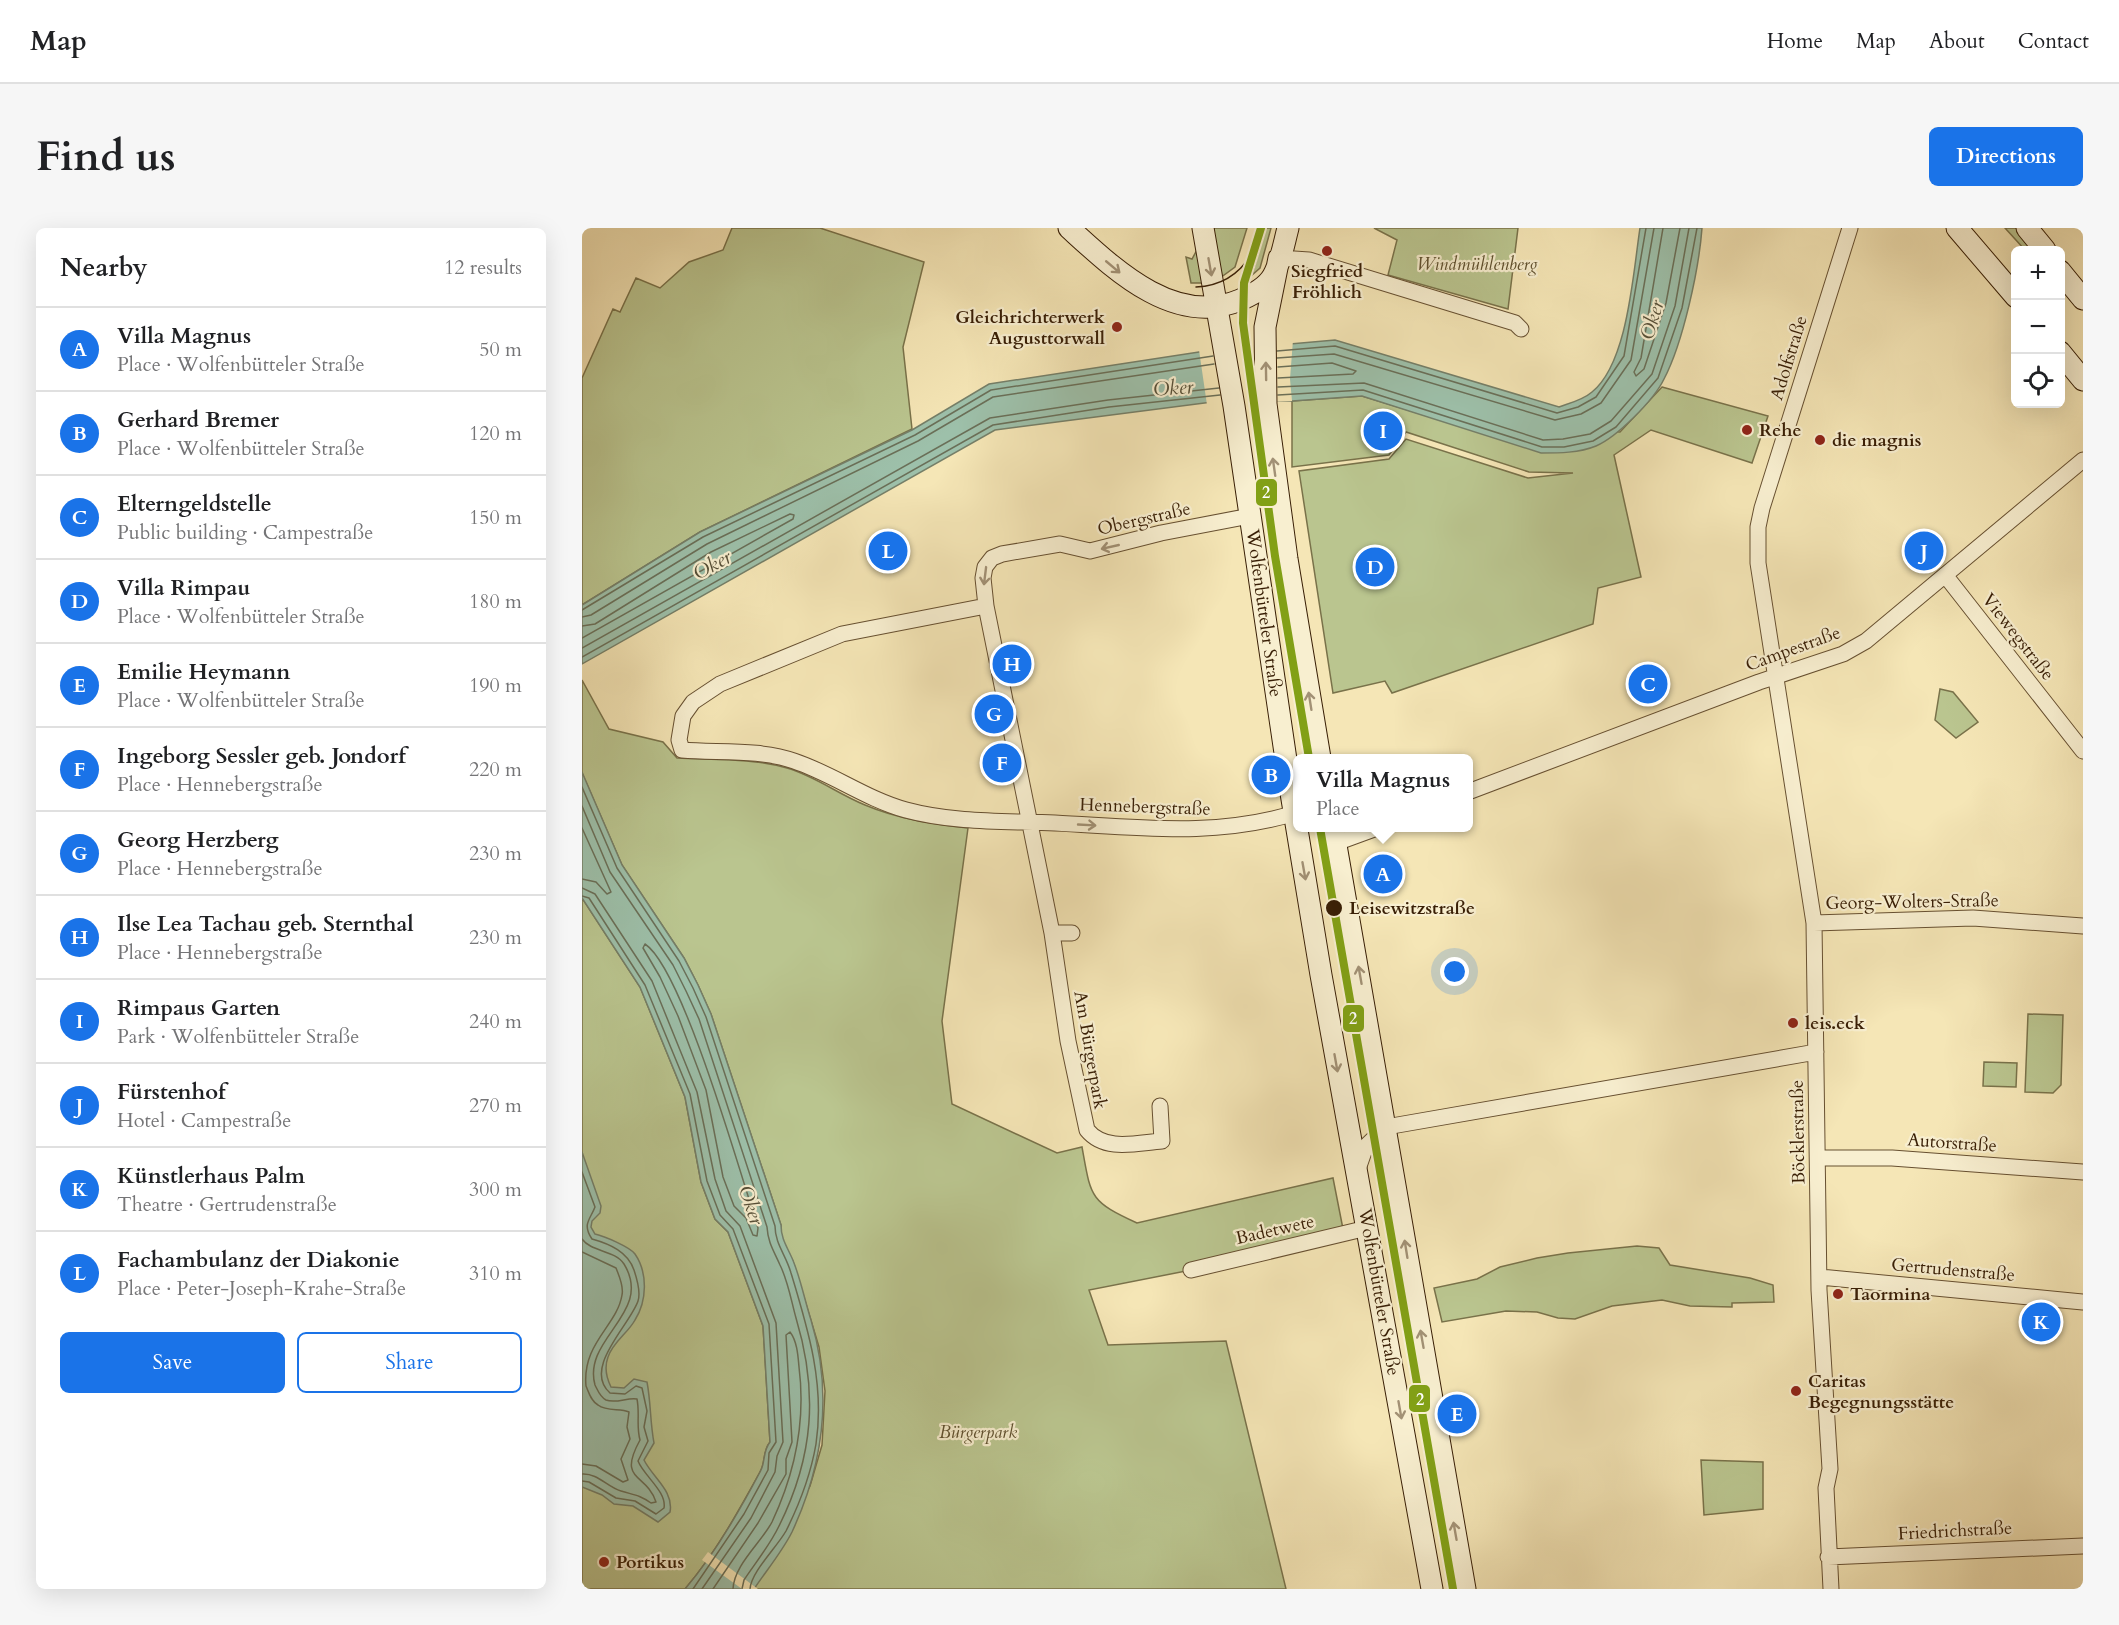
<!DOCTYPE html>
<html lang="en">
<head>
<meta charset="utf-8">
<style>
  body { margin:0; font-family:Cardo,serif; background:#f6f6f6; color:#202124 }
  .controls { position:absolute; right:18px; top:18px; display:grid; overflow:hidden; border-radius:9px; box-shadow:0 6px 24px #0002 }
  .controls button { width:54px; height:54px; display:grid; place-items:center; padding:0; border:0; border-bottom:2px solid #e0e0e0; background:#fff; color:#202124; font:30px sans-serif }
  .you { position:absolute; left:873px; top:744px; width:21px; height:21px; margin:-15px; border:4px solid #fff; border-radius:50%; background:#1a73e8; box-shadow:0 0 0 9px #1a73e833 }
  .badge { display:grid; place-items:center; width:39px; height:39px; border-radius:50%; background:#1a73e8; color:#fff; font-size:20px; font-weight:700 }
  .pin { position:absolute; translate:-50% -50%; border:3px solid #fff; box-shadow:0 2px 6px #0006 }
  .popup { position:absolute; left:711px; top:526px; width:180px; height:78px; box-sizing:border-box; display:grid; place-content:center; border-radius:9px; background:#fff; filter:drop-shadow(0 2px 4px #0005); font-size:20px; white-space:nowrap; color:#757577 }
  .popup b { font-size:22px; color:#202124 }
  .popup::after { content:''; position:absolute; left:50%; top:100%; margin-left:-12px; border:12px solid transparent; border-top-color:#fff }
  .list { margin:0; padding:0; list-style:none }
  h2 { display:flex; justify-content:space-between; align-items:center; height:78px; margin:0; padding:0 24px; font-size:26px }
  h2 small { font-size:20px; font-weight:400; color:#757577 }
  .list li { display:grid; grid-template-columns:39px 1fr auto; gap:18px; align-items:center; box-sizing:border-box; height:84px; padding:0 24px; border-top:2px solid #e0e0e0 }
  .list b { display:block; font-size:22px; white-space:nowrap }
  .list p { margin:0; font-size:20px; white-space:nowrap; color:#757577 }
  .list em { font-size:20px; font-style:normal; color:#757577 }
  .actions { display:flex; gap:12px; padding:18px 24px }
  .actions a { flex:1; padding:14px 0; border:2px solid #1a73e8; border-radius:9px; text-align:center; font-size:21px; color:#1a73e8 }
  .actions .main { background:#1a73e8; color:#fff }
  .icon { flex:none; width:33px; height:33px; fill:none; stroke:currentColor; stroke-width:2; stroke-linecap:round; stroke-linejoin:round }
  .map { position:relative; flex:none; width:1501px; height:1361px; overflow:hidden; border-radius:9px }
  header { display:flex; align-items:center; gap:36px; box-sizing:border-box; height:84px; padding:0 30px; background:#fff; border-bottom:2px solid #e0e0e0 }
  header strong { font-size:28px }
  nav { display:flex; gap:33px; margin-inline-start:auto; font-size:21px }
  .intro { display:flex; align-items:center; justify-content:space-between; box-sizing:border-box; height:144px; padding:0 36px }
  h1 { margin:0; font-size:42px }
  .button { padding:15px 27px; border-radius:9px; background:#1a73e8; color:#fff; font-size:21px; font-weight:700 }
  main { display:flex; gap:36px; padding:0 36px }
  aside { flex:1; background:#fff; border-radius:9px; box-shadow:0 6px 24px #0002 }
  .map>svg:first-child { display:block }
  .green { fill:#bac58f; stroke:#79724a; stroke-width:1.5 }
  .water { fill:#9dc0aa; stroke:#757f68; stroke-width:1.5 }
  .pier { fill:#f5e6b6 }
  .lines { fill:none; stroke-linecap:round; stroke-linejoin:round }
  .shore { stroke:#6a6f58; stroke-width:1.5 }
  .minor-casing { stroke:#675031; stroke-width:17 }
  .secondary-casing { stroke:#381e05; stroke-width:23 }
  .minor { stroke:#f8efd0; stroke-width:15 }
  .secondary { stroke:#f8efd0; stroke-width:21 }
  .tram { stroke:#381e05; stroke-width:1.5 }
  .tram-1-casing { stroke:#f8efd0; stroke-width:12 }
  .tram-1 { stroke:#82a016; stroke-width:8 }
  .oneway { stroke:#a29175 }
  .poi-dot { fill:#8f2418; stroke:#f8efd0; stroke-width:2 }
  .stop-dot { fill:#381e05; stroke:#f8efd0; stroke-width:2 }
  .labels { text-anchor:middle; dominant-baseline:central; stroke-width:4.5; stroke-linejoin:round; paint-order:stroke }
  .park-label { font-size:18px; font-style:italic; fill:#5f502e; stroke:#f8efd0 }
  .poi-label { font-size:18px; font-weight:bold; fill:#381e05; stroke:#f8efd0; text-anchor:start }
  .street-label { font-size:18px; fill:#381e05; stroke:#f8efd0 }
  .stop-label { font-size:18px; font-weight:bold; fill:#381e05; stroke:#f8efd0; text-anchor:start }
  .water-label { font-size:20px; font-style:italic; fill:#564f37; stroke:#f8efd0 }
  .line-badge { stroke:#f8efd0; stroke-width:2 }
  .badge-label { font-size:16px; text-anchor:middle; font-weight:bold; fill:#fff }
</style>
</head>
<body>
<header>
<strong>Map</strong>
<nav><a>Home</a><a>Map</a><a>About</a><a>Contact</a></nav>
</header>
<div class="intro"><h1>Find us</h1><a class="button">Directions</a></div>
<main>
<aside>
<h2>Nearby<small>12 results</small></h2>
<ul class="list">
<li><span class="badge">A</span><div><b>Villa Magnus</b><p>Place · Wolfenbütteler Straße</p></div><em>50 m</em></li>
<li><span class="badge">B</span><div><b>Gerhard Bremer</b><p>Place · Wolfenbütteler Straße</p></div><em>120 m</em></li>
<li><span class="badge">C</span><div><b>Elterngeldstelle</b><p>Public building · Campestraße</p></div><em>150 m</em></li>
<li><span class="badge">D</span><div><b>Villa Rimpau</b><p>Place · Wolfenbütteler Straße</p></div><em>180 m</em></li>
<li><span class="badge">E</span><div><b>Emilie Heymann</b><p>Place · Wolfenbütteler Straße</p></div><em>190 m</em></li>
<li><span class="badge">F</span><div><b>Ingeborg Sessler geb. Jondorf</b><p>Place · Hennebergstraße</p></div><em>220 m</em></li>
<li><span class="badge">G</span><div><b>Georg Herzberg</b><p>Place · Hennebergstraße</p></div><em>230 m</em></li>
<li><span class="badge">H</span><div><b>Ilse Lea Tachau geb. Sternthal</b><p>Place · Hennebergstraße</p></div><em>230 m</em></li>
<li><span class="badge">I</span><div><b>Rimpaus Garten</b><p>Park · Wolfenbütteler Straße</p></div><em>240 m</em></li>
<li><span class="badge">J</span><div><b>Fürstenhof</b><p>Hotel · Campestraße</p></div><em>270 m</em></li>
<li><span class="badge">K</span><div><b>Künstlerhaus Palm</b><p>Theatre · Gertrudenstraße</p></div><em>300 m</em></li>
<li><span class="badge">L</span><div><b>Fachambulanz der Diakonie</b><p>Place · Peter-Joseph-Krahe-Straße</p></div><em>310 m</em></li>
</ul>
<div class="actions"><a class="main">Save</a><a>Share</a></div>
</aside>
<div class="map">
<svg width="1501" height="1361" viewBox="0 0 1501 1361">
  <rect width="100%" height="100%" fill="#f5e6b6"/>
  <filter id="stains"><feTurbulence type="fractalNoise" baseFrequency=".00333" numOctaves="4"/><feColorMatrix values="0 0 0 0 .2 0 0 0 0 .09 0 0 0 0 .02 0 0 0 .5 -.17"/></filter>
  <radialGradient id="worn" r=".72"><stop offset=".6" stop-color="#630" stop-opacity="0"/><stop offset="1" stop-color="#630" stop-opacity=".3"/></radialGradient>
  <path class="green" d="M150,0H238L342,34L321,119L330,201L118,304L0,377V150L31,81L38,84L54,50L78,60L107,34L141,22Z
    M630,0H665L653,39L638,50Z
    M683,0H689L678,40L670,47Z
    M792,0H936L926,81L806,47L815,12Z
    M1423,0H1436L1455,22H1443Z
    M616,20L621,55H609L604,29L610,31Z
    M1080,159L1186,188L1170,235L1069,202L1032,227L1059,349L1016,360L1011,396L810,465L803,453L751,465L717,243L807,231L824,211L946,250L991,245L947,244L824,204L807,227L710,239V173L780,168L865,194L1038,204Z
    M0,452L27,501L81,514L95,530C131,532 170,530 205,540C233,548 256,566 283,577C316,591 351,596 386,600L360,793L370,876L475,925L500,919C509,969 507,973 555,995L751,950L762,1006L609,1042L507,1062L526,1117L644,1113L704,1361H172L228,1258L240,1217L243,1163L237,1119L211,1033L199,1010V997L129,786L116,757L102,730L40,637L0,545Z
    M1358,461L1371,464L1396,494L1374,510L1353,492Z
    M0,670L58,759L103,869L119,954L133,991L146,1004L181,1098L188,1214C180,1224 184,1234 178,1244C156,1284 133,1326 103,1361H0Z
    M1446,786L1481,787L1479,857L1471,865L1443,864Z
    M1402,834L1435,835L1434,859L1401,858Z
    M1055,1018L1077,1020L1088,1037L1168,1050L1191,1057L1192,1074L1150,1075V1079L1108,1078L1080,1072L1030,1078L993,1091L976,1090L955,1084L924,1083L860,1094L852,1060L895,1051L918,1039L955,1030L986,1025Z
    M1119,1232L1181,1234V1281L1122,1287Z"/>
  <path class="water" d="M1058,0H1120C1117,41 1101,115 1082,151C1072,172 1035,209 1014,218C997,225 977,225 959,225L780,168L710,173H638L413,202L0,436V377L118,304L330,202L407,156L617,124L753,112L977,179C988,175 1001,172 1010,164C1046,135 1051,45 1058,0Z
    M0,544L40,637L102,730L116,757L129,786L199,997C199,1013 207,1021 212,1035C219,1053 223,1073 229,1092C251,1165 242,1235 210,1304C200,1324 184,1343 172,1361H103C133,1326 157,1284 178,1244C184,1234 180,1224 188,1214L181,1098L146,1004L133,991L119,954L103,869L58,759L0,670Z
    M0,924L19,978L18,985L10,993L9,999L13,1006C22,1008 48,1019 53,1026C66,1045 65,1073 53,1092C46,1105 31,1114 26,1129C22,1140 24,1149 29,1159L42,1160L52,1151L65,1154C69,1175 68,1194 72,1215L62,1232C71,1250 92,1263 88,1284L76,1294L51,1278L32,1276L20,1267L0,1259Z"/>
  <path class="pier" d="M711,112L708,151L710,173L625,177L617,122Z
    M126,1324L176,1361H160L120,1332Z"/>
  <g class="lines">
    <path class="shore" d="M1081,0L1059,130L1052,144L1054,148L1062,141L1084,75L1098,0
      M695,123L753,118L975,185L996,179L1014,169L1042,128L1064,0
      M695,130L752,126L973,192L999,186L1019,175L1049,132L1072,0
      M696,139L750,135L774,143L771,146L696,150
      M696,159L782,155L961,212L981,211L1008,206L1029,193L1070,146L1093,78L1107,0
      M696,167L781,162L960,219H982L1011,213L1034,199L1076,150L1100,80L1115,0
      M0,382L121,309L333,207L409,162L631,128
      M0,389L9,387L125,316L336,213L411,169L632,136
      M0,398L13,396L129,324L208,286L212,287L211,291L0,410
      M0,420L408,190L526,172L637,160
      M0,429L411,197L527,179L638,167
      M0,559L35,640L97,733L111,760L124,789L193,998C193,1016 204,1027 209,1045C226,1101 243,1156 234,1216C229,1245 217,1277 204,1303C195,1319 169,1344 168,1361
      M0,578L28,644L91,737L104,763L117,791L185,999C186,1015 192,1023 198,1037C206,1053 209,1072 214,1090C236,1163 232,1228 197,1298C188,1317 174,1334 162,1352L160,1361
      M0,600L29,664L25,666L14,654L0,651
      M0,660L13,666L70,753L115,864L133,951L144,983L158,998L194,1095L201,1214L195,1228L193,1244L169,1290L120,1361
      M0,668L7,670L63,757L108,866L125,953L138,987L151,1001L187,1096L194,1214L187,1225L186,1242L162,1286L111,1361
      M63,716C101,741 159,948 176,1000L175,1008L171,1007L164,990L152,978L141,949L124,862L96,788L78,749L61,720Z
      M0,944L13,979C8,992 0,996 10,1011C28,1016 46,1024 52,1042C55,1051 59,1064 56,1073C48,1097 0,1140 28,1165L43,1166L54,1158L60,1160L65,1183L62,1199L66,1213L56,1233C62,1248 85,1264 82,1280L74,1286L53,1273L34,1270L7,1254L0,1253
      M0,1011C9,1024 33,1022 42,1036C72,1085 0,1110 13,1157C16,1163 18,1169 24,1172C34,1176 46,1169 55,1171C58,1186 54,1198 58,1212C35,1254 64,1244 74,1274L69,1275C58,1267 52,1267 39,1263C25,1259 16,1245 0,1246
      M0,1024L34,1040C37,1048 42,1058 40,1067C35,1098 0,1115 4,1158C7,1165 9,1173 16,1177C25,1184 38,1180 47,1184L45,1199L48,1211L39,1231L46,1252L41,1254L14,1238L0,1236
      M131,1361L176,1295L204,1246V1231L210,1214L204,1107L208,1104C215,1113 216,1127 217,1139C224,1194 213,1245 190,1294C179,1315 152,1337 151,1361"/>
    <g class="minor-casing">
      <path id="minor" d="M697,30L727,32L933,95L939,101
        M1363,347L1501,523
        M404,378L260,406L138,456L111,474L101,488L97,512L100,522C136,525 178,521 212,533C251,546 284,571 324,582C372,595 423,593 473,595C554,599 636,610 716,584
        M886,564L1177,454L1261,426L1284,413L1501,232
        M754,615L795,600
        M1232,695L1391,690L1501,698
        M470,705L486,813L505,902C523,924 554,915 580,913L578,878
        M490,705H470L404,378L401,350L403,339L410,330L420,326L478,316L508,323L579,305L668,288
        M1236,930H1310L1501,944
        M776,941L784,918L804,899L1234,824
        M609,1042L785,1000
        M1238,1049L1501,1074
        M1246,1329L1501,1318
        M1249,1361L1244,1260L1248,1241L1237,1062L1232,695L1176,335V299L1180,280L1268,0"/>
    </g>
    <g class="secondary-casing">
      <path id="secondary" d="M487,0C531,40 592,100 658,72C670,67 684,60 691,48C699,34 702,15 706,0
        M621,0L652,178L708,559L739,747L850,1361
        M1375,0L1434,69
        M1445,0L1463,22
        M697,30L683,99L684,176L705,331L738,530
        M1478,43L1501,71
        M1478,124L1501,152
        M751,600L883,1361"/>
    </g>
    <use href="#minor" class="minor"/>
    <use href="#secondary" class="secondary"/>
    <path class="tram" d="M614,59C640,58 658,46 671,24"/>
    <g class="tram-1-casing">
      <path id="tram-1" d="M679,0L662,55L661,95L693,328L727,530
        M738,600L871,1361"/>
    </g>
    <use href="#tram-1" class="tram-1"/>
  </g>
  <defs><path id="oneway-shaft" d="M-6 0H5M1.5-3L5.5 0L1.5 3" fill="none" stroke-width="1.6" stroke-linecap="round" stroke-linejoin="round" transform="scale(1.5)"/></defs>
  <g class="oneway">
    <use href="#oneway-shaft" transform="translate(531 39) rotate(40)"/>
    <use href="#oneway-shaft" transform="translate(628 39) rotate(80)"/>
    <use href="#oneway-shaft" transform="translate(684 143) rotate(-91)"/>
    <use href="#oneway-shaft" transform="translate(692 239) rotate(-98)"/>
    <use href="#oneway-shaft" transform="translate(528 319) rotate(167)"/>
    <use href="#oneway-shaft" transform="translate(403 348) rotate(97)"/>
    <use href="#oneway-shaft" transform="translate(728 473) rotate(-99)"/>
    <use href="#oneway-shaft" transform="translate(505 597) rotate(3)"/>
    <use href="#oneway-shaft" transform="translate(722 643) rotate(80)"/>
    <use href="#oneway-shaft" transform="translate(778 747) rotate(-100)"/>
    <use href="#oneway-shaft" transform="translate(754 835) rotate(80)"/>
    <use href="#oneway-shaft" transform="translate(824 1021) rotate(-99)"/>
    <use href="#oneway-shaft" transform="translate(840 1111) rotate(-100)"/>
    <use href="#oneway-shaft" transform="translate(818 1182) rotate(80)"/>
    <use href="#oneway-shaft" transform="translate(873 1303) rotate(-100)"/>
  </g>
  <g class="poi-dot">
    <circle cx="745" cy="23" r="6"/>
    <circle cx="535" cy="99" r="6"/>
    <circle cx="1165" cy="202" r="6"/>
    <circle cx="1238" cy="212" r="6"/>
    <circle cx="1211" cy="795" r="6"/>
    <circle cx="1256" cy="1066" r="6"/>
    <circle cx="1214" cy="1163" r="6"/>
    <circle cx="22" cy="1334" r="6"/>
  </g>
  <circle class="stop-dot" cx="752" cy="680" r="9"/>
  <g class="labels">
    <g class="park-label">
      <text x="895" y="36">Windmühlenberg</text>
      <text x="396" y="1204">Bürgerpark</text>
    </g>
    <g class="poi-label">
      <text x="745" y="43" text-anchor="middle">Siegfried<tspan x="745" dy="21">Fröhlich</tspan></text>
      <text x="523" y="89" text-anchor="end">Gleichrichterwerk<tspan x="523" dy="21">Augusttorwall</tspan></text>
      <text x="1177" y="202">Rehe</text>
      <text x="1250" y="212">die magnis</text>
      <text x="1223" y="795">leis.eck</text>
      <text x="1268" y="1066">Taormina</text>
      <text x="1226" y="1153">Caritas<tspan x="1226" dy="21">Begegnungsstätte</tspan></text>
      <text x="34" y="1334">Portikus</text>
    </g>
    <g class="street-label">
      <text transform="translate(1207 130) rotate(-73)">Adolfstraße</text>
      <text transform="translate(562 291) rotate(-13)">Obergstraße</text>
      <text transform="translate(682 385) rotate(82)">Wolfenbütteler Straße</text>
      <text transform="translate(1436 409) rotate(52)">Viewegstraße</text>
      <text transform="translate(1211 421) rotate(-20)">Campestraße</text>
      <text transform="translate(563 579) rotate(2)">Hennebergstraße</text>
      <text transform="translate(1330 674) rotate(-1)">Georg-Wolters-Straße</text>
      <text transform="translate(508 822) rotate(80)">Am Bürgerpark</text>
      <text transform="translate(1216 904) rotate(-91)">Böcklerstraße</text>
      <text transform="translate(1370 915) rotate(4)">Autorstraße</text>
      <text transform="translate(693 1002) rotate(-13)">Badetwete</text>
      <text transform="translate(1371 1042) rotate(5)">Gertrudenstraße</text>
      <text transform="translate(797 1064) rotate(80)">Wolfenbütteler Straße</text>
      <text transform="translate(1373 1303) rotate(-3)">Friedrichstraße</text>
    </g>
    <g class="stop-label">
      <text x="767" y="680">Leisewitzstraße</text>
    </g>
    <g class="water-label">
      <text transform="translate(1070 92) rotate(-74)">Oker</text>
      <text transform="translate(591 160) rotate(-4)">Oker</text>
      <text transform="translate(130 337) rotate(-29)">Oker</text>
      <text transform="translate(169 977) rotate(71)">Oker</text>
    </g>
  </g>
  <g class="line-badge">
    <rect x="673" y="250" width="23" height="29" rx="6" fill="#82a016"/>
    <rect x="760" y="776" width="23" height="29" rx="6" fill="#82a016"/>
    <rect x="826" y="1156" width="23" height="29" rx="6" fill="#82a016"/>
  </g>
  <g class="badge-label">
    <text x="684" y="270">2</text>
    <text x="771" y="796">2</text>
    <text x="838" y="1177">2</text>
  </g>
  <rect width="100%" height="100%" filter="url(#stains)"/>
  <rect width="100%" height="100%" fill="url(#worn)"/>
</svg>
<div class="controls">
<button>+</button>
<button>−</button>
<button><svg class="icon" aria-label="locate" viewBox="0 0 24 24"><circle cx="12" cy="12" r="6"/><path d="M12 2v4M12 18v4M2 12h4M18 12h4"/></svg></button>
</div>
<div class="you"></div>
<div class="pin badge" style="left:801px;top:646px">A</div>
<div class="popup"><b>Villa Magnus</b>Place</div>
<div class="pin badge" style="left:689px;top:547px">B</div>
<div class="pin badge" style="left:1066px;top:456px">C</div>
<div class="pin badge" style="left:793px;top:339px">D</div>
<div class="pin badge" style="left:875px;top:1186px">E</div>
<div class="pin badge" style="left:420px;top:535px">F</div>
<div class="pin badge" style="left:412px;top:486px">G</div>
<div class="pin badge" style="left:430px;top:436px">H</div>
<div class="pin badge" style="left:801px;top:203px">I</div>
<div class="pin badge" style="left:1342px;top:323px">J</div>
<div class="pin badge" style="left:1459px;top:1094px">K</div>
<div class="pin badge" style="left:306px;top:323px">L</div>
</div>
</main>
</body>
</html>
